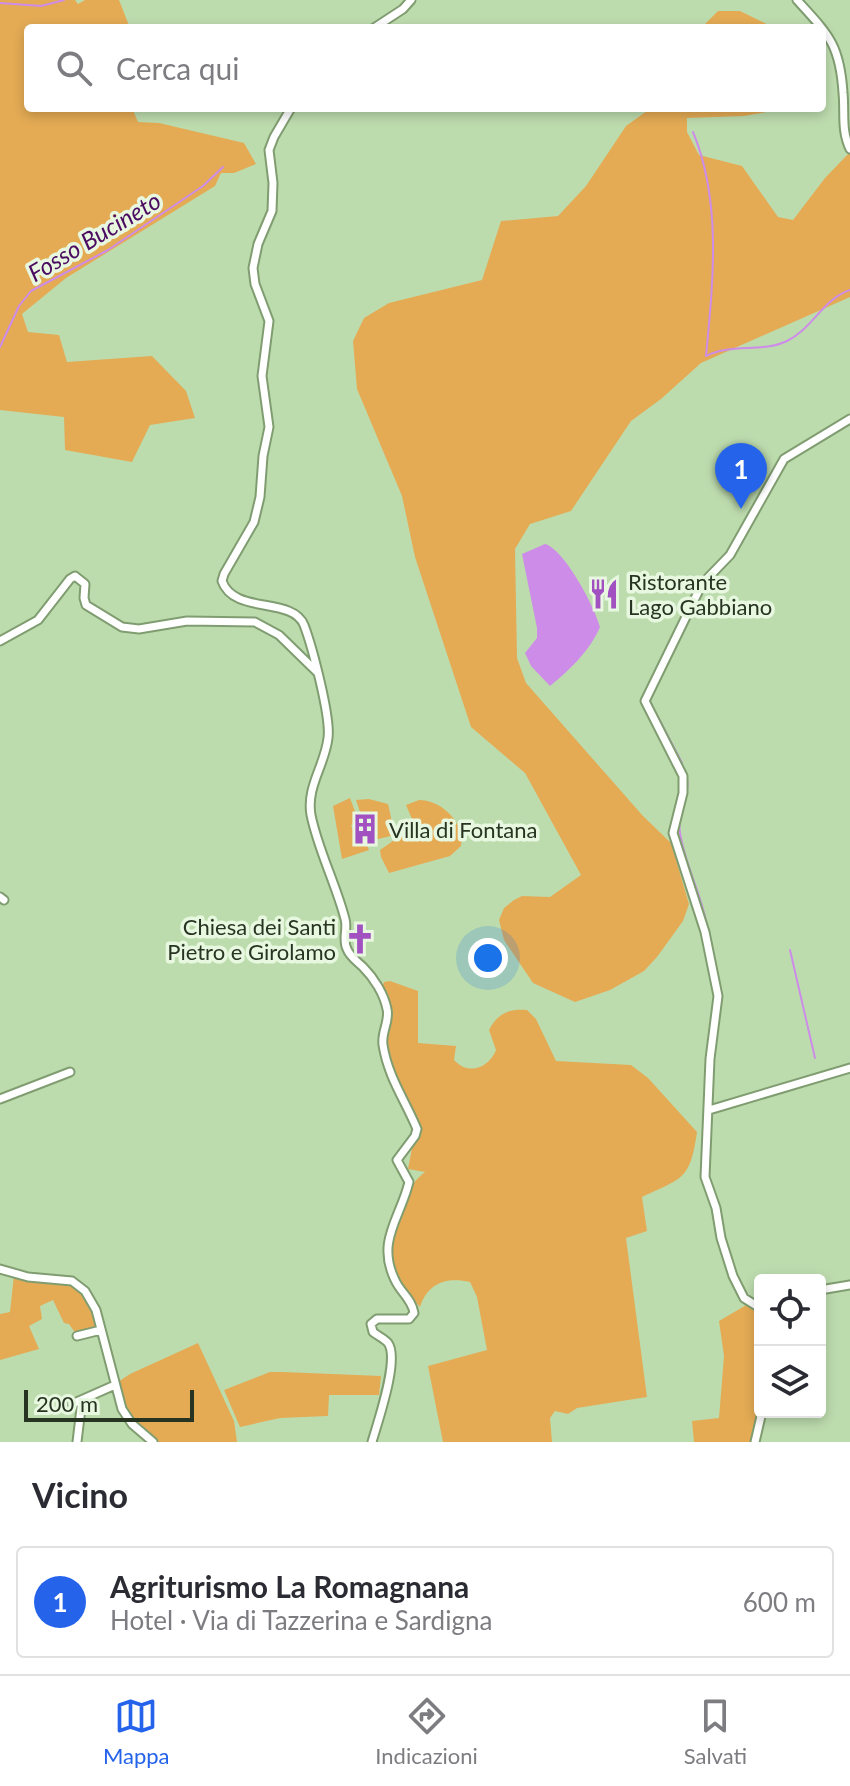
<!DOCTYPE html>
<html lang="it">
<head>
<meta charset="utf-8">
<style>
  body { margin:0; font-family:Lato,sans-serif; background:#f2f2f3; color:#2b2b33 }
  .controls { position:absolute; right:24px; bottom:24px; display:grid; overflow:hidden; border-radius:8px; box-shadow:0 4px 12px #0003 }
  .controls button { width:72px; height:72px; display:grid; place-items:center; padding:0; border:0; border-bottom:2px solid #e1e1e2; background:#fff; color:#2b2b33; font:40px sans-serif }
  .scale { position:absolute; left:24px; bottom:20px; width:170px; box-sizing:border-box; padding-left:8px; border:4px solid #283422; border-top:0; font-size:22px; line-height:28px; white-space:nowrap; color:#283422; -webkit-text-stroke:6px #e8f8e0; paint-order:stroke }
  .you { position:absolute; left:488px; top:958px; width:28px; height:28px; margin:-20px; border:6px solid #fff; border-radius:50%; background:#1a73e8; box-shadow:0 0 0 12px #1a73e833 }
  .badge { display:grid; place-items:center; width:52px; height:52px; border-radius:50%; background:#2563eb; color:#fff; font-size:26px; font-weight:700 }
  .pin { position:absolute; translate:-50% -66px; filter:drop-shadow(0 2px 4px #0008) }
  .pin::after { content:''; position:absolute; top:42px; width:28px; height:24px; background:inherit; clip-path:polygon(0 0,100% 0,50% 100%) }
  .list { margin:0; padding:0; list-style:none }
  h2 { display:flex; justify-content:space-between; align-items:center; height:104px; margin:0; padding:0 32px; font-size:34px }
  h2 small { font-size:26px; font-weight:400; color:#7c7c81 }
  .list li { display:grid; grid-template-columns:52px 1fr auto; gap:24px; align-items:center; box-sizing:border-box; height:112px; margin:0 16px 16px; padding:0 16px; border:2px solid #e1e1e2; border-radius:8px }
  .list b { display:block; font-size:30px; white-space:nowrap }
  .list p { margin:0; font-size:26px; white-space:nowrap; color:#7c7c81 }
  .list em { font-size:26px; font-style:normal; color:#7c7c81 }
  .icon { flex:none; width:44px; height:44px; fill:none; stroke:currentColor; stroke-width:2; stroke-linecap:round; stroke-linejoin:round }
  .map { position:relative; flex:none; width:850px; height:1442px; overflow:hidden }
  .search { position:absolute; background:#fff; box-shadow:0 4px 12px #0003; left:24px; right:24px; top:24px; height:88px; display:flex; align-items:center; gap:20px; box-sizing:border-box; padding:0 28px; border-radius:8px; color:#7c7c81; font-size:30px }
  .sheet { height:232px; background:#fff }
  nav { display:flex; justify-content:space-around; align-items:center; box-sizing:border-box; height:112px; border-top:2px solid #e1e1e2; background:#fff; font-size:22px; color:#7c7c81 }
  nav a { display:grid; justify-items:center; gap:4px }
  nav .on { color:#2563eb }
  .map>svg:first-child { display:block }
  .green { fill:#e4ab54 }
  .water { fill:#cd8ce8 }
  .lines { fill:none; stroke-linecap:round; stroke-linejoin:round }
  .stream { stroke:#cd8ce8; stroke-width:2 }
  .minor-casing { stroke:#809d71; stroke-width:11 }
  .minor { stroke:#fff; stroke-width:7 }
  .labels { text-anchor:middle; dominant-baseline:central; stroke-width:7; stroke-linejoin:round; paint-order:stroke }
  .poi-label { font-size:22px; fill:#283422; stroke:#e8f8e0; text-anchor:start }
  .water-label { font-size:24px; font-style:italic; fill:#4b0b60; stroke:#e8f8e0 }
</style>
</head>
<body>
<div class="map">
<svg width="850" height="1442" viewBox="0 0 850 1442">
  <rect width="100%" height="100%" fill="#bddcae"/>
  <path class="green" d="M0,0H75L78,4L85,0H119L130,28H28V108H132L138,122L159,123L244,143L256,164L234,173H221L215,186L66,278L22,314L28,332L59,335L67,362L152,356L186,391L195,418L150,425L132,462L65,450L64,417L0,410Z
    M718,11H740L775,28H701Z
    M651,108H789L744,116L687,118V132L699,155L742,166L778,217L793,220L825,178L850,152V297L701,363L661,399L631,421L571,511L530,524L515,549L517,658L526,683L643,816L671,843L689,904L683,921L657,957L644,971L610,990L575,1002L533,983L504,940L499,920L504,908L514,900L522,896L550,897L581,875L525,773L471,727L415,557L402,496L357,389L353,341L364,318L389,303L482,280L501,221L558,216L586,186L626,126Z
    M350,798L359,822L351,825L357,840L364,838L369,850L342,859L333,806Z
    M369,799L388,804L395,835L370,841L368,837L378,833L373,818L363,821L356,800Z
    M419,800C441,800 465,822 461,846L450,856L389,873L381,857L380,850L403,834L412,819L406,805Z
    M390,981L418,991V1043L456,1046L454,1060C468,1076 489,1068 496,1050L489,1030C497,1014 509,1008 527,1010L536,1019L556,1061L631,1065L648,1078L697,1132C690,1181 682,1178 642,1197L647,1231L626,1238L647,1397L577,1408L568,1414L555,1411L550,1418L552,1442H443L428,1366L487,1350L477,1297L470,1282C446,1277 428,1283 420,1307C386,1269 383,1257 402,1210C408,1195 411,1182 425,1172L408,1169L413,1143L420,1135L421,1129L388,1061L384,1033L389,1018L382,988L384,982Z
    M14,1275L76,1287L92,1308L97,1329L76,1334L69,1324L64,1323L53,1300L40,1306L42,1319L29,1326L39,1349L0,1360V1314L10,1312Z
    M748,1304L753,1307L760,1319V1404L751,1442H694L692,1421L719,1418L724,1356L719,1321Z
    M198,1343L234,1421L237,1442H156L126,1411L118,1382L130,1374Z
    M270,1372H283L381,1376L379,1395H329L328,1416L280,1418L240,1427L224,1390Z"/>
  <path class="water" d="M545,544C564,549 595,607 600,627C591,649 569,671 550,686L531,666L525,653L537,638V628L522,554Z"/>
  <g class="lines">
    <path class="stream" d="M0,3L41,6L64,0
      M693,132C722,202 713,282 706,356C732,343 762,353 787,341C812,329 823,299 850,290
      M0,347L19,306L31,291L108,250L203,186L223,167
      M649,700L682,763
      M685,770C694,792 676,811 680,833C685,866 703,897 708,931
      M790,950L815,1058
      M712,1104L714,1052
      M711,1126L712,1112
      M754,1307L760,1317"/>
    <g class="minor-casing">
      <path id="minor" d="M797,0C828,34 840,44 843,93C845,113 841,130 850,149
        M374,28L403,9L411,0
        M291,108L274,137L269,150L273,183L272,211L258,244L253,268L255,284L269,321L262,376L269,427L263,456L260,497L254,522L224,574L222,581C234,615 292,596 304,625C312,646 331,717 328,738C325,765 306,787 311,815C318,850 336,884 345,919C348,929 342,940 347,949C350,957 358,962 363,967C374,978 384,994 387,1009C390,1021 381,1032 383,1045C388,1077 405,1100 417,1129L415,1136L397,1160L409,1182C400,1219 376,1241 395,1280C400,1292 412,1299 414,1313L409,1319H377L371,1324L373,1332C378,1336 385,1339 388,1343C400,1359 377,1424 372,1442
        M0,641L38,620L70,579L75,576L85,584L84,598L86,605L122,627L139,629L187,621L255,622L279,635L317,672
        M0,897L4,900
        M0,1099L70,1072
        M709,1110L850,1068
        M0,1269L28,1277L72,1281L85,1291L96,1310L122,1409L132,1424L153,1442
        M820,1290L850,1285
        M760,1308L744,1298L733,1276L721,1238L716,1208L705,1177L710,1059L718,996L705,932L673,833L683,793V776L645,701L702,584L730,555L784,459L850,419
        M77,1336L101,1330
        M72,1404L115,1385
        M77,1442L82,1400
        M755,1442L762,1412"/>
    </g>
    <use href="#minor" class="minor"/>
  </g>
  <defs>
    <g id="restaurant-bare" transform="scale(2.4)"><path d="M-5-6h1v4h1v-4h1v4h1v-4h1v5L-1.5 .5V6h-2V.5L-5-1ZM5-6V6H3V1.5H1.5Q1.5-4 5-6Z" fill="#a251c1" stroke="#e8f8e0" stroke-width="2.5" paint-order="stroke"/></g>
    <g id="building-bare" transform="scale(2.4)"><path d="M-4-6H4V6H1V3H-1V6H-4ZM-2.5-4.3h1.7v1.8h-1.7ZM.8-4.3h1.7v1.8H.8ZM-2.5-1h1.7V.8h-1.7ZM.8-1h1.7V.8H.8Z" fill="#a251c1" stroke="#e8f8e0" stroke-width="2.5" paint-order="stroke"/></g>
    <g id="church-bare" transform="scale(2.4)"><path d="M-1.2-6h2.4v3.5h3.3v2.4h-3.3V6h-2.4V-.1h-3.3v-2.4h3.3Z" fill="#a251c1" stroke="#e8f8e0" stroke-width="2.5" paint-order="stroke"/></g>
  </defs>
  <g fill-rule="evenodd">
    <use href="#restaurant-bare" x="604" y="594"/>
    <use href="#building-bare" x="365" y="829"/>
    <use href="#church-bare" x="360" y="939"/>
  </g>
  <g class="labels">
    <g class="poi-label">
      <text x="628" y="581">Ristorante<tspan x="628" dy="25">Lago Gabbiano</tspan></text>
      <text x="389" y="829">Villa di Fontana</text>
      <text x="336" y="926" text-anchor="end">Chiesa dei Santi<tspan x="336" dy="25">Pietro e Girolamo</tspan></text>
    </g>
    <g class="water-label">
      <text transform="translate(94 236) rotate(-31)">Fosso Bucineto</text>
    </g>
  </g>
</svg>
<div class="controls">
<button><svg class="icon" aria-label="locate" viewBox="0 0 24 24"><circle cx="12" cy="12" r="6"/><path d="M12 2v4M12 18v4M2 12h4M18 12h4"/></svg></button>
<button><svg class="icon" aria-label="layers" viewBox="0 0 24 24"><path d="M12 4l9 5-9 5-9-5zM3 14l9 5 9-5"/></svg></button>
</div>
<div class="scale">200 m</div>
<div class="you"></div>
<div class="pin badge" style="left:741px;top:509px">1</div>
<div class="search"><svg class="icon" aria-label="search" viewBox="0 0 24 24"><circle cx="10" cy="10" r="6"/><path d="M15 15l6 6"/></svg>Cerca qui</div>
</div>
<section class="sheet">
<h2>Vicino<small></small></h2>
<ul class="list">
<li><span class="badge">1</span><div><b>Agriturismo La Romagnana</b><p>Hotel · Via di Tazzerina e Sardigna</p></div><em>600 m</em></li>
</ul>
</section>
<nav>
<a class="on"><svg class="icon" aria-label="map" viewBox="0 0 24 24"><path d="M3 6l6-2 6 2 6-2v14l-6 2-6-2-6 2zM9 4v14M15 6v14"/></svg>Mappa</a>
<a><svg class="icon" aria-label="directions" viewBox="0 0 24 24"><path d="M12 3l9 9-9 9-9-9zM9 14v-3h6M13 9l2 2-2 2"/></svg>Indicazioni</a>
<a><svg class="icon" aria-label="saved" viewBox="0 0 24 24"><path d="M7 4h10v16l-5-4-5 4z"/></svg>Salvati</a>
</nav>
</body>
</html>
